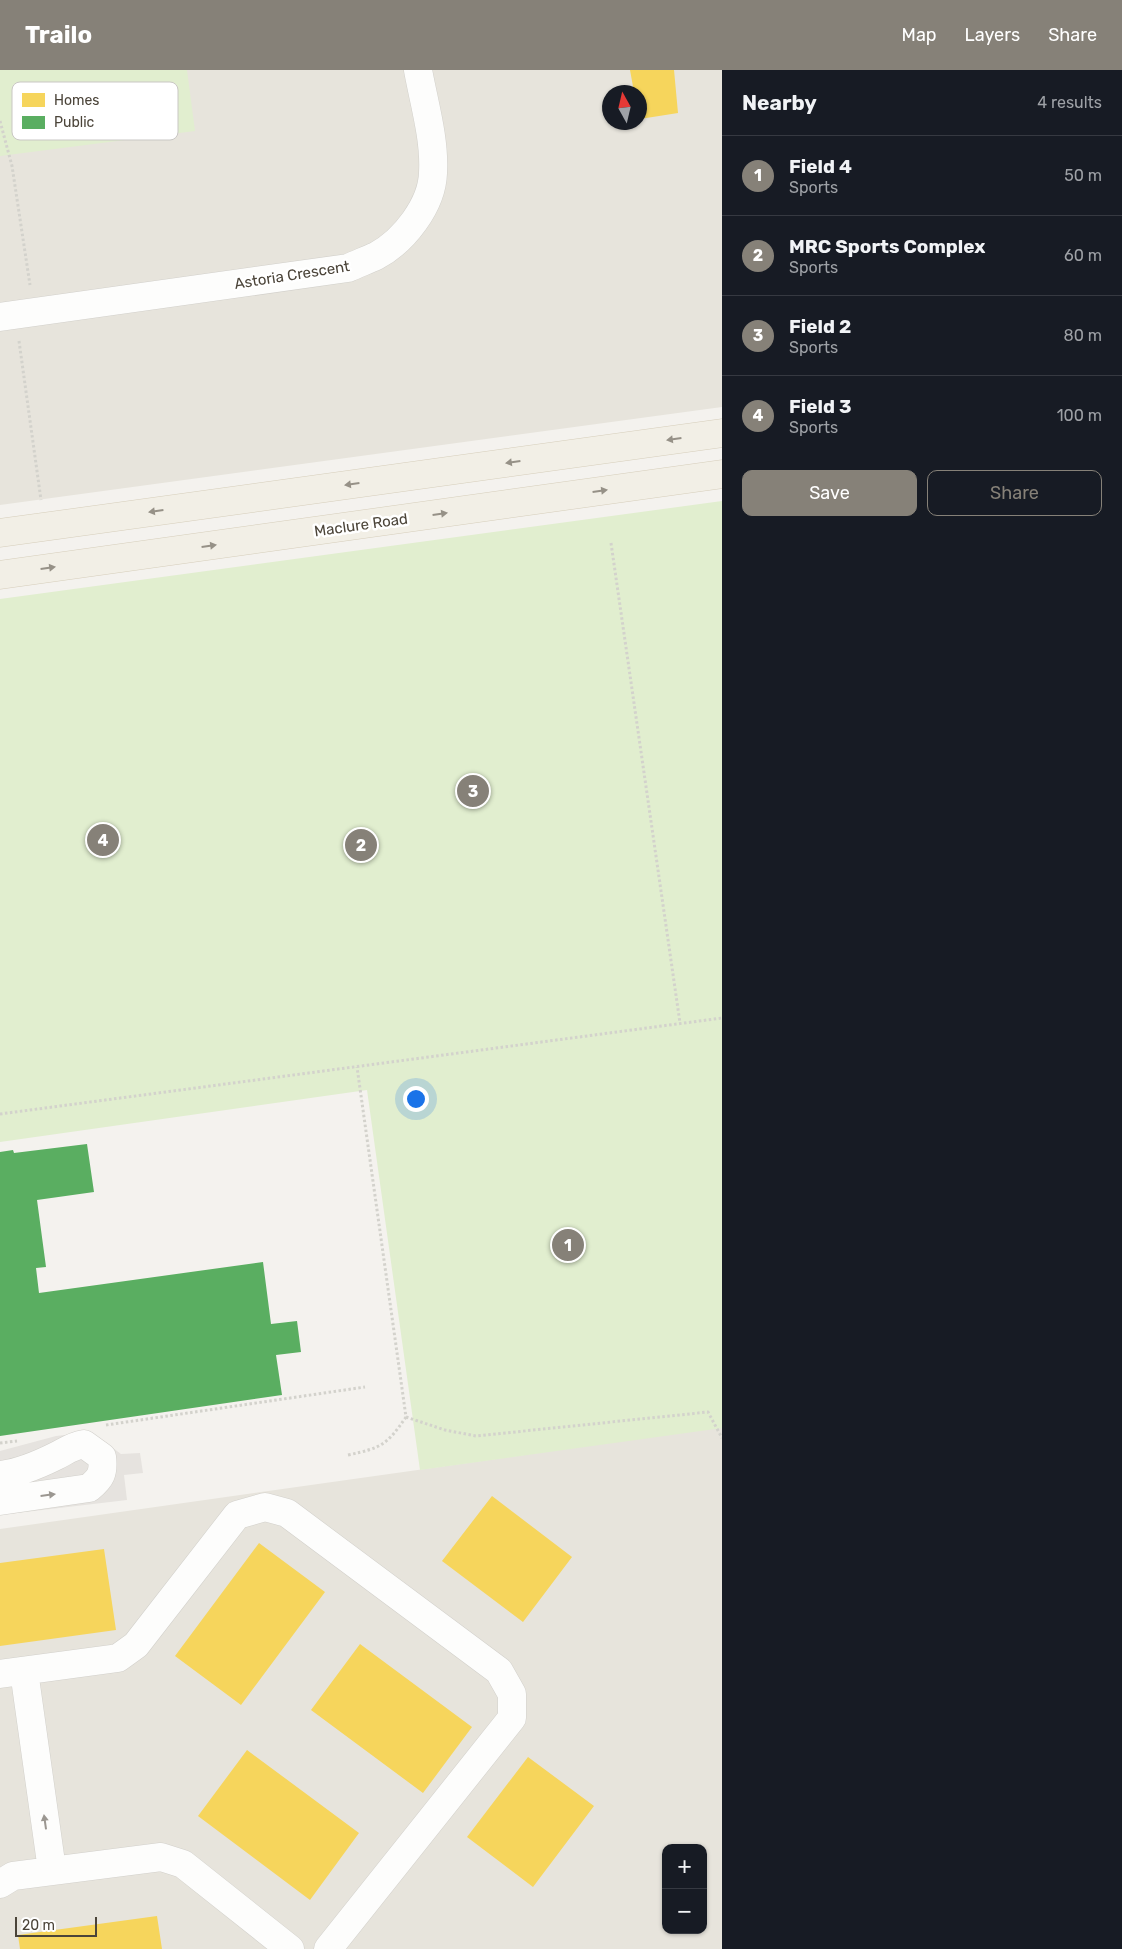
<!DOCTYPE html>
<html lang="en">
<head>
<meta charset="utf-8">
<style>
  body { margin:0; font-family:Rubik,sans-serif; background:#242831; color:#f1f3f6 }
  .controls { position:absolute; right:15px; bottom:15px; display:grid; overflow:hidden; border-radius:10px; box-shadow:0 1px 4px #0004 }
  .controls button { width:45px; height:45px; display:grid; place-items:center; padding:0; border:0; border-bottom:1px solid #363941; background:#171b24; color:#f1f3f6; font:25px sans-serif }
  .compass { position:absolute; left:602px; top:15px; width:45px; height:45px; border-radius:50%; background:#171b24; box-shadow:0 1px 4px #0004; rotate:352deg }
  .scale { position:absolute; left:15px; bottom:12px; width:82px; box-sizing:border-box; padding-left:5px; border:2px solid #4b4439; border-top:0; font-size:14px; line-height:18px; white-space:nowrap; color:#4b4439; -webkit-text-stroke:4px #fff; paint-order:stroke }
  .you { position:absolute; left:415px; top:1028px; width:18px; height:18px; margin:-12px; border:4px solid #fff; border-radius:50%; background:#1a73e8; box-shadow:0 0 0 8px #1a73e833 }
  .badge { display:grid; place-items:center; width:32px; height:32px; border-radius:50%; background:#868178; color:#fff; font-size:16px; font-weight:700 }
  .pin { position:absolute; translate:-50% -50%; border:2px solid #fff; box-shadow:0 1px 5px #0006 }
  .list { margin:0; padding:0; list-style:none }
  h2 { display:flex; justify-content:space-between; align-items:center; height:65px; margin:0; padding:0 20px; font-size:21px }
  h2 small { font-size:16px; font-weight:400; color:#9ea1a6 }
  .list li { display:grid; grid-template-columns:32px 1fr auto; gap:15px; align-items:center; box-sizing:border-box; height:80px; padding:0 20px; border-top:1px solid #363941 }
  .list b { display:block; font-size:19px; white-space:nowrap }
  .list p { margin:0; font-size:16px; white-space:nowrap; color:#9ea1a6 }
  .list em { font-size:16px; font-style:normal; color:#9ea1a6 }
  .actions { display:flex; gap:10px; padding:15px 20px }
  .actions a { flex:1; padding:11px 0; border:1px solid #868178; border-radius:10px; text-align:center; font-size:18px; color:#868178 }
  .actions .main { background:#868178; color:#fff }
  .map { position:relative; flex:none; width:722px; height:1879px; overflow:hidden }
  header { display:flex; align-items:center; gap:30px; box-sizing:border-box; height:70px; padding:0 25px; background:#868178; color:#fff }
  header strong { font-size:24px }
  nav { display:flex; gap:28px; margin-inline-start:auto; font-size:18px }
  main { display:flex }
  aside { flex:1; background:#171b24 }
  .map>svg:first-child { display:block }
  .residential { fill:#e7e4dc; fill-rule:evenodd }
  .green { fill:#e1eecf }
  .parking { fill:#e6e3df }
  .homes { fill:#f6d55c }
  .public { fill:#5aae61 }
  .lines { fill:none; stroke-linecap:round; stroke-linejoin:round }
  .minor-casing { stroke:#d2d0cb; stroke-width:29 }
  .major-casing { stroke:#d6cebb; stroke-width:29 }
  .path { stroke:#d3d2cc; stroke-width:3; stroke-dasharray:2.5 2.5; stroke-linecap:butt }
  .minor { stroke:#fdfdfc; stroke-width:28 }
  .major { stroke:#f2efe6; stroke-width:28 }
  .oneway { fill:#969187 }
  .oneway2 { fill:#9b9791 }
  .labels { text-anchor:middle; dominant-baseline:central; stroke-width:5; stroke-linejoin:round; paint-order:stroke }
  .street-label { font-size:15px; fill:#4b4439; stroke:#fff }
  .key { fill:#fff; stroke:#c9c7c4; stroke-width:1 }
  .key-label { font-size:14px; fill:#4b4439 }
</style>
</head>
<body>
<header>
<strong>Trailo</strong>
<nav><a>Map</a><a>Layers</a><a>Share</a></nav>
</header>
<main>
<div class="map">
<svg width="722" height="1879" viewBox="0 0 722 1879">
  <rect width="100%" height="100%" fill="#f4f2ee"/>
  <path class="residential" d="M0,0H722V337L0,435ZM610,22H640V52H610Z
    M722,1357V1879H0V1459ZM666,1778H703V1860H666Z"/>
  <path class="green" d="M0,0H187L195,61L0,86Z
    M722,431V1358L420,1400L367,1020L0,1072V529Z"/>
  <path class="parking" d="M91,1362L121,1384L140,1383L143,1403L124,1405L127,1430L0,1445V1381L56,1366Z"/>
  <path class="homes" d="M630,0H674L678,43L640,49V22H634Z
    M492,1426L572,1487L523,1552L442,1491Z
    M259,1473L325,1522L241,1635L175,1586Z
    M104,1479L116,1560L0,1576V1493Z
    M360,1574L472,1657L423,1723L311,1640Z
    M247,1680L359,1763L310,1830L198,1746Z
    M528,1687L594,1736L533,1817L467,1767Z
    M157,1846L162,1879H20L18,1865Z"/>
  <path class="public" d="M87,1074L94,1122L37,1130L46,1197L36,1198L39,1223L263,1192L271,1254L297,1251L301,1282L276,1285L282,1325L0,1366V1082L13,1080L14,1083Z"/>
  <g class="lines">
    <g class="minor-casing">
      <path id="minor" d="M0,247L348,198C357,194 367,190 376,186C404,171 432,135 433,103C435,69 424,33 418,0
        M0,1405C19,1403 38,1395 56,1386C66,1381 72,1376 84,1374L102,1387C104,1403 101,1408 89,1418L0,1431
        M24,1601L52,1800
        M0,1604L118,1588L136,1575L237,1445L265,1437L287,1443L499,1601L512,1624V1648L328,1879
        M0,1814L13,1806L161,1787L183,1794L290,1879"/>
    </g>
    <g class="major-casing">
      <path id="major" d="M0,463L722,363
        M0,505L722,404"/>
    </g>
    <path class="path" d="M0,51L12,96L30,215
      M19,271L41,430
      M611,473L680,953
      M0,1044L722,948
      M406,1347L445,1360L476,1366L708,1342L722,1368
      M106,1355L365,1317
      M0,1373L17,1371
      M348,1385C381,1378 387,1375 406,1347L357,997"/>
    <use href="#minor" class="minor"/>
    <use href="#major" class="major"/>
  </g>
  <defs><path id="oneway-solid" d="M-6-.8H1V-3.2L6.5 0L1 3.2V.8H-6Z" transform="scale(1.25)"/></defs>
  <g class="oneway">
    <use href="#oneway-solid" transform="translate(674 369) rotate(172)"/>
    <use href="#oneway-solid" transform="translate(513 392) rotate(172)"/>
    <use href="#oneway-solid" transform="translate(352 414) rotate(172)"/>
    <use href="#oneway-solid" transform="translate(600 421) rotate(-8)"/>
    <use href="#oneway-solid" transform="translate(156 441) rotate(172)"/>
    <use href="#oneway-solid" transform="translate(440 444) rotate(-8)"/>
    <use href="#oneway-solid" transform="translate(209 476) rotate(-8)"/>
    <use href="#oneway-solid" transform="translate(48 498) rotate(-8)"/>
  </g>
  <g class="oneway2">
    <use href="#oneway-solid" transform="translate(48 1425) rotate(-7)"/>
    <use href="#oneway-solid" transform="translate(45 1752) rotate(-98)"/>
  </g>
  <g class="labels">
    <g class="street-label">
      <text transform="translate(292 205) rotate(-9)">Astoria Crescent</text>
      <text transform="translate(361 455) rotate(-8)">Maclure Road</text>
    </g>
  </g>
  <rect x="12" y="12" width="166" height="58" rx="8" class="key"/>
  <rect x="22" y="23" width="23" height="14" fill="#f6d55c"/>
  <rect x="22" y="46" width="23" height="13" fill="#5aae61"/>
  <g class="key-label">
    <text x="54" y="35">Homes</text>
    <text x="54" y="57">Public</text>
  </g>
</svg>
<div class="controls">
<button>+</button>
<button>−</button>
</div>
<svg class="compass" viewBox="-18 -18 36 36"><path d="M0-13l5 13h-10z" fill="#e53935"/><path d="M0 13l5-13h-10z" fill="#9ea1a6"/></svg>
<div class="scale">20 m</div>
<div class="you"></div>
<div class="pin badge" style="left:568px;top:1175px">1</div>
<div class="pin badge" style="left:361px;top:775px">2</div>
<div class="pin badge" style="left:473px;top:721px">3</div>
<div class="pin badge" style="left:103px;top:770px">4</div>
</div>
<aside>
<h2>Nearby<small>4 results</small></h2>
<ul class="list">
<li><span class="badge">1</span><div><b>Field 4</b><p>Sports</p></div><em>50 m</em></li>
<li><span class="badge">2</span><div><b>MRC Sports Complex</b><p>Sports</p></div><em>60 m</em></li>
<li><span class="badge">3</span><div><b>Field 2</b><p>Sports</p></div><em>80 m</em></li>
<li><span class="badge">4</span><div><b>Field 3</b><p>Sports</p></div><em>100 m</em></li>
</ul>
<div class="actions"><a class="main">Save</a><a>Share</a></div>
</aside>
</main>
</body>
</html>
